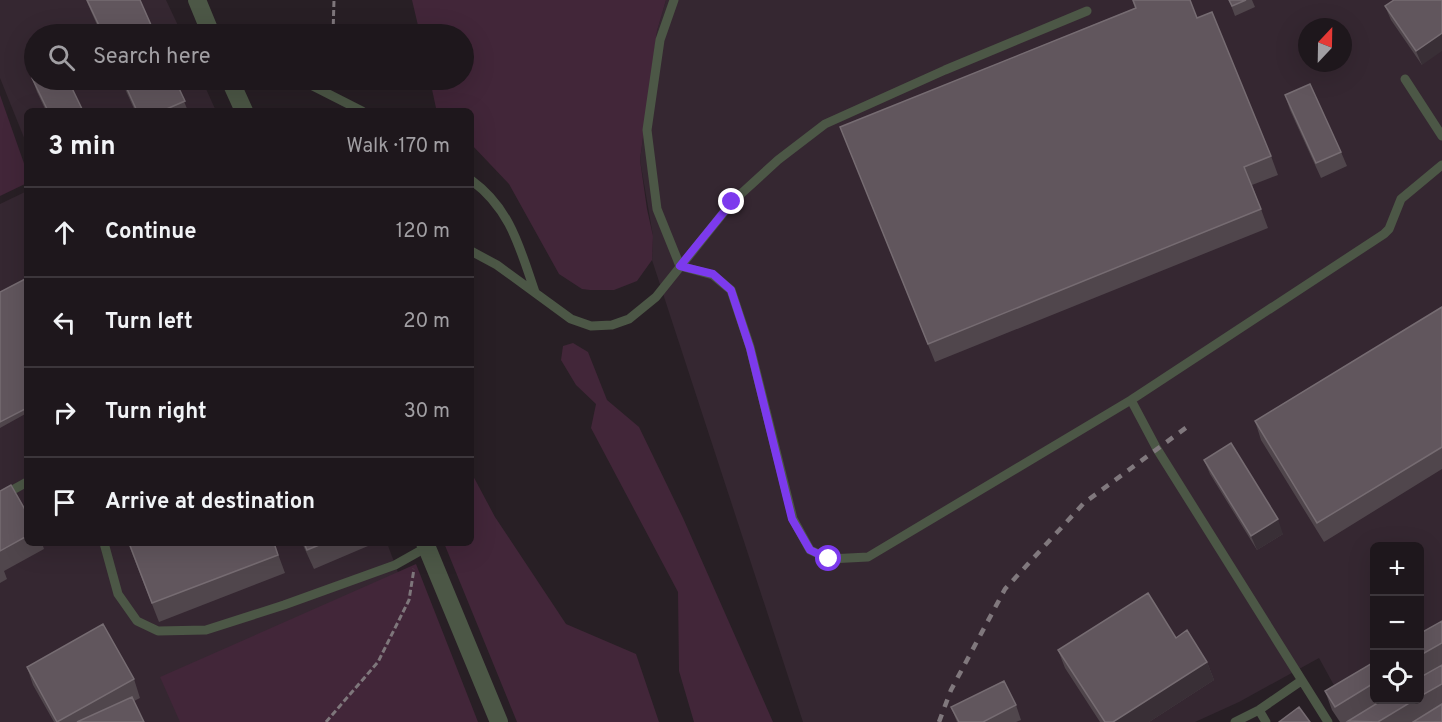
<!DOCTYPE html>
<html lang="en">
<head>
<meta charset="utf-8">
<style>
  body { margin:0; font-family:Overpass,sans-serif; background:#2b2429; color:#f1f3f6 }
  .controls { position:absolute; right:18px; bottom:18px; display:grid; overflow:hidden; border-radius:9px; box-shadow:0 6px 24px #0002 }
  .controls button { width:54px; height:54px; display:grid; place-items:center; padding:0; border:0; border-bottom:2px solid #3c363b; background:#1e171c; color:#f1f3f6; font:30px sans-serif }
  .compass { position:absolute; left:1298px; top:18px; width:54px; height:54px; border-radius:50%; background:#1e171c; box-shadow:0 6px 24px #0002; rotate:22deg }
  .stop { position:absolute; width:18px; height:18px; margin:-14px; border:4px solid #7c3aed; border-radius:50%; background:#fff }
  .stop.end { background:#7c3aed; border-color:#fff; box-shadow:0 2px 6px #0008 }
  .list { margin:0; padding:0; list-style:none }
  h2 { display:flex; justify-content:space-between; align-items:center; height:78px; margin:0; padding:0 24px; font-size:26px }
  h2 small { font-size:20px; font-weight:400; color:#a19fa3 }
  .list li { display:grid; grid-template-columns:39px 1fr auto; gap:18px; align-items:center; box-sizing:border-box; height:90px; padding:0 24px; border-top:2px solid #3c363b }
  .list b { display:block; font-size:22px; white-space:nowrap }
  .list em { font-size:20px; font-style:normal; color:#a19fa3 }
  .icon { flex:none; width:33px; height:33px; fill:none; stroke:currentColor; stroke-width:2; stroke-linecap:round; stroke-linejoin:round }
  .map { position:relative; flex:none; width:1442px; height:722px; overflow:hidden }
  .search { position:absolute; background:#1e171c; box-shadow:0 6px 24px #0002; left:24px; top:24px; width:450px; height:66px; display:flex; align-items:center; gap:15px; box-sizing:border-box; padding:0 21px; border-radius:33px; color:#a19fa3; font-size:22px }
  .panel { position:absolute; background:#1e171c; box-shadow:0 6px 24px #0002; left:24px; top:108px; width:450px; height:438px; border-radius:9px }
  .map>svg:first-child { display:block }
  .built { fill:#352731; fill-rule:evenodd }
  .green { fill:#422639 }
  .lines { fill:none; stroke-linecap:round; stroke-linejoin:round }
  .path { stroke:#7e767b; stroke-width:3; stroke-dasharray:6 3; stroke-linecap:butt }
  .lane { stroke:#4c5746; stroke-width:9 }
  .street { stroke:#4c5746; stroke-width:18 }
  .rail { stroke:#80787d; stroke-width:4.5; stroke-dasharray:8 8; stroke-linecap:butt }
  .wall { fill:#50464c }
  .shaded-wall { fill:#392f36 }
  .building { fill:#61565d; stroke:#766c72; stroke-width:1.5 }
  .route { stroke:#7c3aed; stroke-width:8 }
</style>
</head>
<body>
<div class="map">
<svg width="1442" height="722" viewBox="0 0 1442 722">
  <rect width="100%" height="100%" fill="#281f25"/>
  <path class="built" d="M0,0H166L182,34H34V80H202L216,111H27V145L0,78Z
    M666,0H1442V627L1420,640V546H1374V666L1336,689L1319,658L1239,702L1195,722H803L652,260L653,236L640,160L657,31ZM1307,27H1343V63H1307Z
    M27,191V543H387L405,591L185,722H0V204Z"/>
  <path class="green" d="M412,0H666L657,31L640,160L647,209L653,236L652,260L637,281L614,290H590L582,289L559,274L509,184L471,144V111H439L436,108L430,80H464V34H420Z
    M0,95L27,172V183L0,196Z
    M573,343L588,352L607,400L639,427L683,518L773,722H694L679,671L678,592L591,428L596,404L576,385L561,360L563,346Z
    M471,472L495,517L566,624L636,654L659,722H517L444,543H471Z
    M416,564L478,722H180L160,677Z"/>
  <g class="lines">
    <path class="path" d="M333,34L334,0
      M326,722L378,662L409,600L414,569"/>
    <path class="lane" d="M674,0L660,40L647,130L657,209L680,266L713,275L731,290L750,347L793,519L810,550L829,559L868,557L1131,400L1384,234L1389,229L1401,199L1442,165
      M1405,79L1442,136
      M301,80L362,111
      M471,180C511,209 520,249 535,292
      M471,251L497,265L571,319L591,326L612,325L629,319L656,297L732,202L778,160L825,124L945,70L1087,11
      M1131,400L1157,449L1328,722
      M0,497L27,482
      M104,543L118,594L137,621L158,631L206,630L284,605L395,565L427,547
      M1259,710L1266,722
      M1235,722L1259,710L1301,681"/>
    <path class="street" d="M197,0L211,34
      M230,80L244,111
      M425,543L499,722"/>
    <path class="rail" d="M939,722L951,690L1005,589L1084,503L1191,424"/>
  </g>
  <path class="wall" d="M86,0H140L155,34H101Z
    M1132,0H1190L1197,18L1271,156L1278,175L1252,185L1268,228L935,362L840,127L1135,8Z
    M1229,0H1252L1255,7L1235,16Z
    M1442,0L1422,65L1391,20L1385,6Z
    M32,78L83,111H46L37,92Z
    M121,80H175L188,111H135Z
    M1285,95L1341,152L1347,166L1321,178L1290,110Z
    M27,278V413L0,428V292Z
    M1442,307V469L1324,542L1261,440L1255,421Z
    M1204,460L1283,534L1257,550L1210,474Z
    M0,491L27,513V543H42L44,549L4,571L7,579L0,583Z
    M128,543H274L285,573L159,622Z
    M302,543H367L368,546L314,569Z
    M1442,621V722H1340L1332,710L1325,691L1374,662V699H1419V634Z
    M1176,638L1207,662L1214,680L1149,722H1100L1065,668L1058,650Z
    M27,667L134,679L140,698L134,701L144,722H54L33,685Z
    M1016,705L1021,720L1016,722H957L951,707Z"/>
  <path class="shaded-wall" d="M1442,33V51L1422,65L1416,51Z
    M1278,519L1283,534L1257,550L1251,536Z
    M1207,662L1214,680L1149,722H1113Z"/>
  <path class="building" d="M87,0H140L155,34H103Z
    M1133,0H1190L1197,18L1212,12L1271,156L1244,167L1261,209L928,344L840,127L1136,8Z
    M1229,0H1246L1232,6Z
    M1394,0H1442V33L1416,51L1385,6Z
    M34,76V80H68L83,111H48L32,78Z
    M123,80H175L185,101L162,111H137Z
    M1310,84L1341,152L1316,163L1285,95Z
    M27,278V408L0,422V292Z
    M1442,307V447L1317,523L1255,421Z
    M1231,443L1278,519L1251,536L1204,460Z
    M11,485L27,513V536L0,551V491Z
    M129,543H274L278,555L152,603Z
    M304,543H324L307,550Z
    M1148,593L1176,638L1187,630L1207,662L1113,722H1105L1058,650Z
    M1442,621V643L1419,656V634Z
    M103,624L134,679L57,722L27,667Z
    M1374,662V683L1335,707L1325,691Z
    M1442,665V684L1419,697V678Z
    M1004,681L1016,705L983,722H959L951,707Z
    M132,697L144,722H77Z
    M1384,699H1416L1378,722L1348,721Z
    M1442,704V722H1413Z
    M1299,707L1310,722H1279Z"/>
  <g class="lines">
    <path class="route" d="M732,202L680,266L713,274L731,290L750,348L792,519L810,550L829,559"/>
  </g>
</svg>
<div class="controls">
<button>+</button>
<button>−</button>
<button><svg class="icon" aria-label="locate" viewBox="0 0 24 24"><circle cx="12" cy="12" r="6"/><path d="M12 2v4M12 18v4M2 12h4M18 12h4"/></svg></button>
</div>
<svg class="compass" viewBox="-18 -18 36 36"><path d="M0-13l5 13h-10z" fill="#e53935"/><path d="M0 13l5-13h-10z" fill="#a19fa3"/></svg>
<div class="stop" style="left:829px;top:559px"></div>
<div class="stop end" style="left:732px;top:202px"></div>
<div class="search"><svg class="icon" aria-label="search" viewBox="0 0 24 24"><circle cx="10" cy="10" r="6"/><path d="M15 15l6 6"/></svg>Search here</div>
<section class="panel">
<h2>3 min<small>Walk · 170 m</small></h2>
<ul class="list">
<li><svg class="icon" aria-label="ahead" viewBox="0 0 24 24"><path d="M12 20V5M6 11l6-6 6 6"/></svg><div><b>Continue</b></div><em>120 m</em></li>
<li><svg class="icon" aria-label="left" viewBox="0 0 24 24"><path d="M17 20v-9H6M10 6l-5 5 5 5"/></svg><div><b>Turn left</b></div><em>20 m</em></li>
<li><svg class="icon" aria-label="right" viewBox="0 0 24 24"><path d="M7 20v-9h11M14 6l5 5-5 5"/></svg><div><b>Turn right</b></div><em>30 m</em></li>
<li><svg class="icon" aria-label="arrive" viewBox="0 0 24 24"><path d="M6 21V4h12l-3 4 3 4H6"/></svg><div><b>Arrive at destination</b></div></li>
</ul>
</section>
</div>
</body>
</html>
